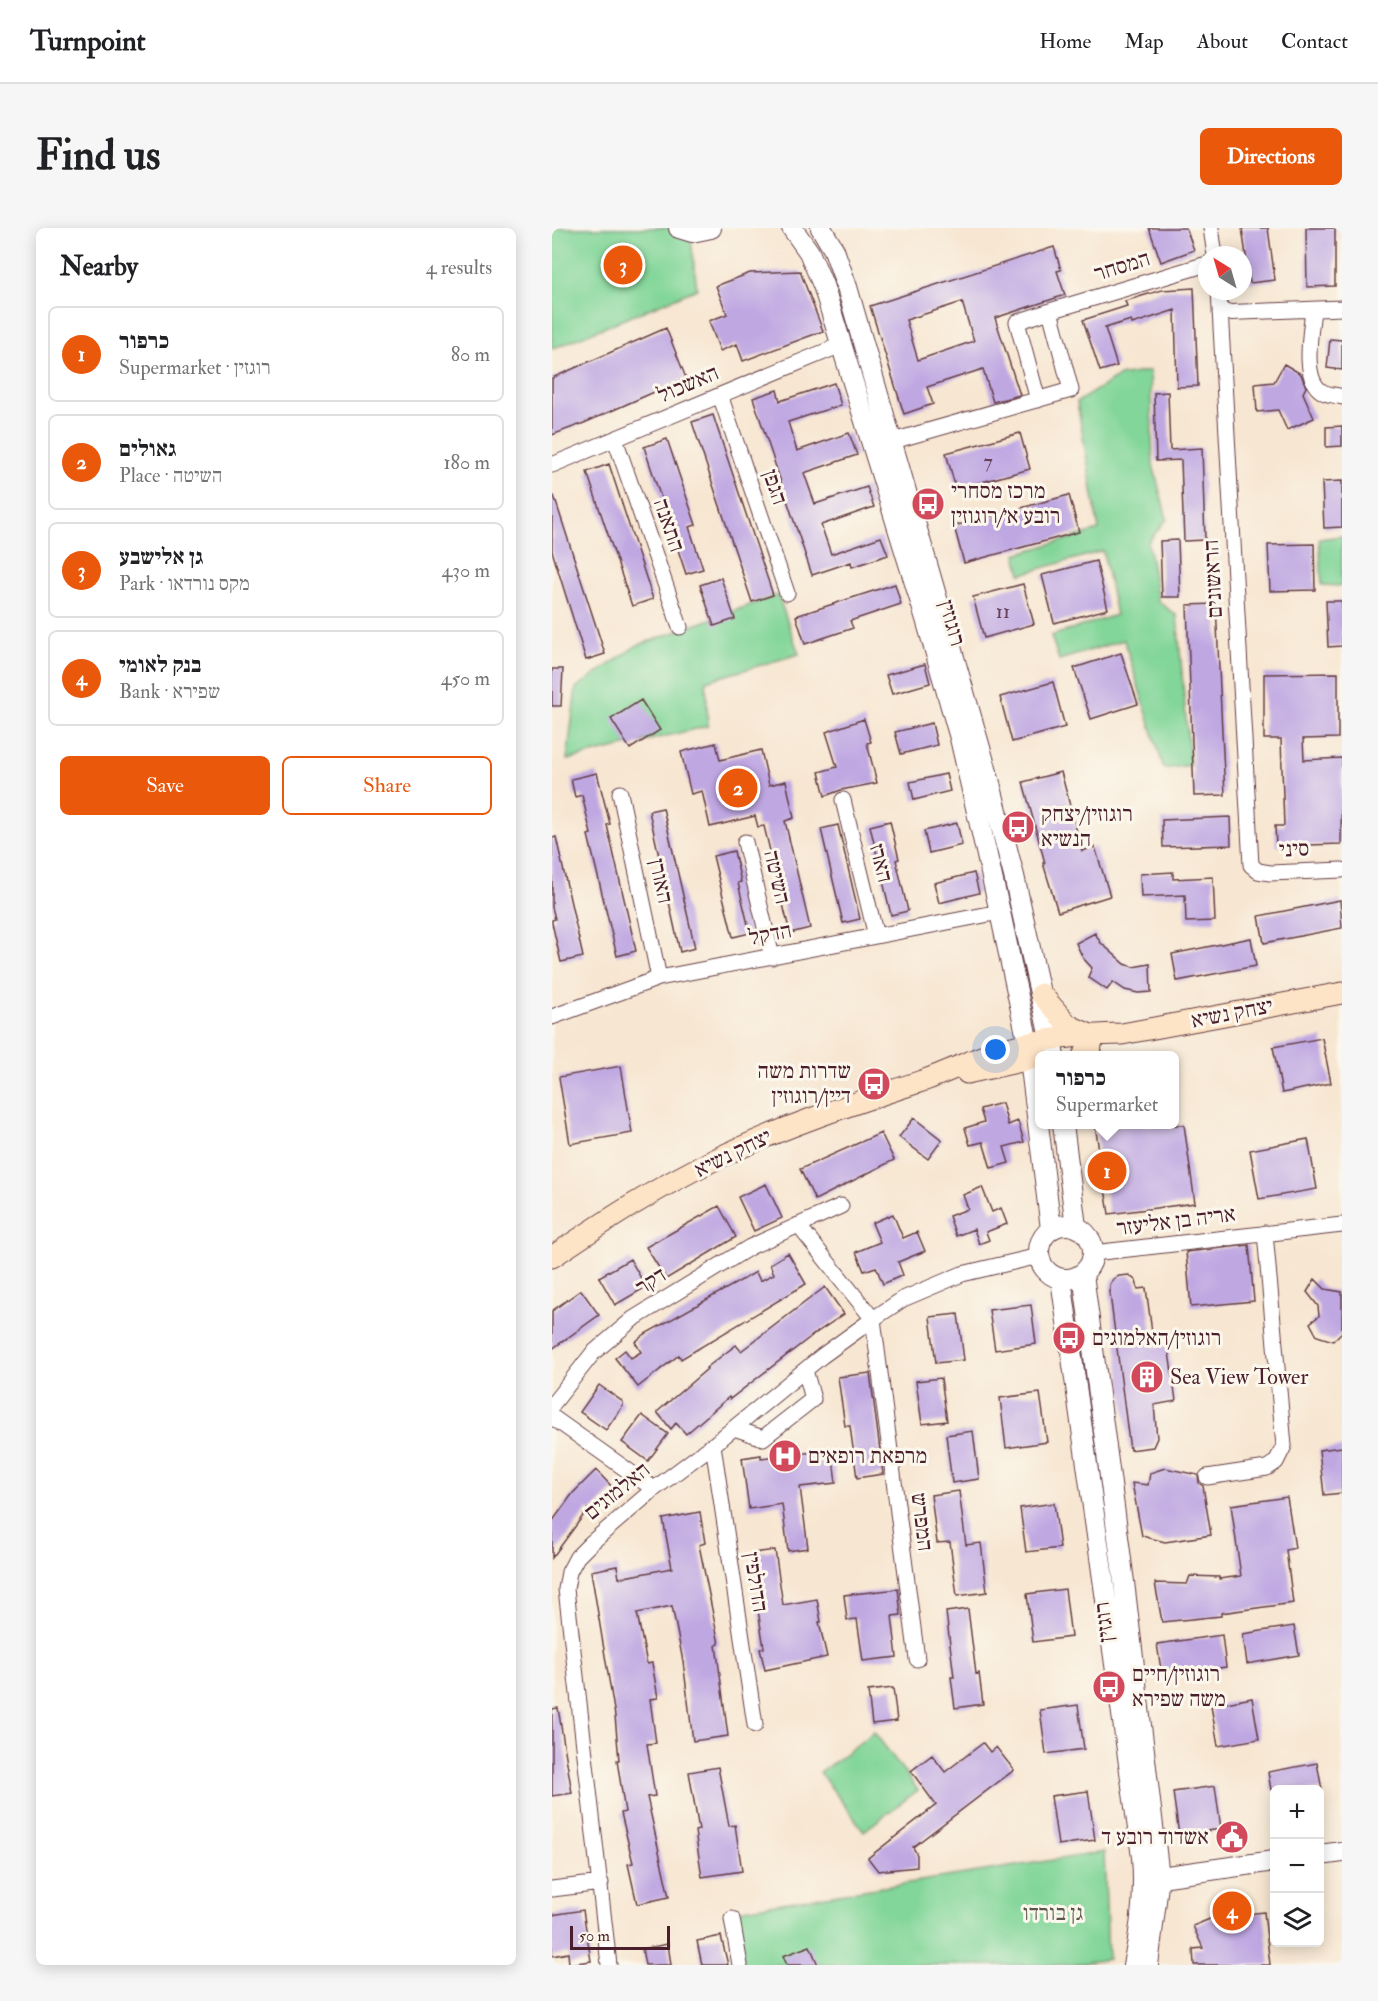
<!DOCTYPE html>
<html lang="en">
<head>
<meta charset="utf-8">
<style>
  body { margin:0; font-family:"IM FELL Double Pica","Frank Ruhl Libre",serif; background:#f6f6f6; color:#202124 }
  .controls { position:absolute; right:18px; bottom:18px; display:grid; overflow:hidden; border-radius:9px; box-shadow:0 3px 15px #0003 }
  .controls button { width:54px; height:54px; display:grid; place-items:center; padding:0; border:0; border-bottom:2px solid #e0e0e0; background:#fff; color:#202124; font:30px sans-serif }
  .compass { position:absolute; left:646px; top:18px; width:54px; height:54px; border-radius:50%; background:#fff; box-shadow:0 3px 15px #0003; rotate:323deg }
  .scale { position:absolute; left:18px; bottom:15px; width:100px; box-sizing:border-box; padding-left:6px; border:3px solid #4a1f2b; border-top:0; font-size:16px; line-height:21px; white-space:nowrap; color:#4a1f2b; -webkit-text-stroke:4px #fbf7ec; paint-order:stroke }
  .you { position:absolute; left:444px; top:822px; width:21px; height:21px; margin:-15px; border:4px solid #fff; border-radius:50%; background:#1a73e8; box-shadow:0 0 0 9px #1a73e833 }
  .badge { display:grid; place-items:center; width:39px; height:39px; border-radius:50%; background:#ea580c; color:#fff; font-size:20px; font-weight:700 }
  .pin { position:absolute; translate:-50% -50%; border:3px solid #fff; box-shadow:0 2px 6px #0006 }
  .popup { position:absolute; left:483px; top:823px; width:144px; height:78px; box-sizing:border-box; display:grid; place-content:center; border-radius:9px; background:#fff; filter:drop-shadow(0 2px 4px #0005); font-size:20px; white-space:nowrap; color:#757577 }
  .popup b { font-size:22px; color:#202124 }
  .popup::after { content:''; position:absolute; left:50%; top:100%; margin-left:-12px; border:12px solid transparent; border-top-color:#fff }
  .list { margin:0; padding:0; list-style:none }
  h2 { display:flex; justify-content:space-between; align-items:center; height:78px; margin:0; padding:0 24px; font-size:26px }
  h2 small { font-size:20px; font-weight:400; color:#757577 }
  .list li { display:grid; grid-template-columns:39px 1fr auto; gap:18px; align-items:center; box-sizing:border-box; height:96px; margin:0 12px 12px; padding:0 12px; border:2px solid #e0e0e0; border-radius:9px }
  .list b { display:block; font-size:22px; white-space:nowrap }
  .list p { margin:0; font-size:20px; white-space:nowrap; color:#757577 }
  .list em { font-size:20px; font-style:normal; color:#757577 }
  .actions { display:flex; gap:12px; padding:18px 24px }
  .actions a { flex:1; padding:14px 0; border:2px solid #ea580c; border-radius:9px; text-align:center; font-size:21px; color:#ea580c }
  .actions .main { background:#ea580c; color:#fff }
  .icon { flex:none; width:33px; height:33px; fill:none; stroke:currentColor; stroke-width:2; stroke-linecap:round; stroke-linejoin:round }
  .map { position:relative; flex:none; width:790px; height:1737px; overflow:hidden; border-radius:9px }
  header { display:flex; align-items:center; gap:36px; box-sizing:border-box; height:84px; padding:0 30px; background:#fff; border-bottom:2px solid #e0e0e0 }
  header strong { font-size:28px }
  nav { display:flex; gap:33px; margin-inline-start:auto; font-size:21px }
  .intro { display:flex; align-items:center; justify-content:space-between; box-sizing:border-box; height:144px; padding:0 36px }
  h1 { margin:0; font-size:42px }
  .button { padding:15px 27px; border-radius:9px; background:#ea580c; color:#fff; font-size:21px; font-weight:700 }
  main { display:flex; gap:36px; padding:0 36px }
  aside { flex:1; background:#fff; border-radius:9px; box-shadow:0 3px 15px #0003 }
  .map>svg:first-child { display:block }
  .green { fill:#82d699; stroke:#667a62; stroke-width:1.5 }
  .building { fill:#bfa7e2; fill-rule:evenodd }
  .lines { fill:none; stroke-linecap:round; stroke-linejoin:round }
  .minor-casing { stroke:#643d44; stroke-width:17 }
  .tertiary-casing { stroke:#643d44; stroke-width:22 }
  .secondary-casing { stroke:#643d44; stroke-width:23 }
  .minor { stroke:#fff; stroke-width:15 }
  .tertiary { stroke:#fff; stroke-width:20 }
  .secondary { stroke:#fee4c6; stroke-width:21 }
  .labels { text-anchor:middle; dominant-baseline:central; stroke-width:6; stroke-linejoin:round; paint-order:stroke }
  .number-label { font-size:20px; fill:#674159 }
  .street-label { font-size:22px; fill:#4a1f2b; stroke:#fbf7ec }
  .poi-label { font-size:22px; fill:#4a1f2b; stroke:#fbf7ec; text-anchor:start }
  .park-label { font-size:22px; fill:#5b564c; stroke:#fbf7ec }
</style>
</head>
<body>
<header>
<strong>Turnpoint</strong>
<nav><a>Home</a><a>Map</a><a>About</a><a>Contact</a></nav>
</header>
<div class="intro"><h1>Find us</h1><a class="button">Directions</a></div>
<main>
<aside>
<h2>Nearby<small>4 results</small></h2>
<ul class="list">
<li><span class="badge">1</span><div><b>כרפור</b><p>Supermarket · רוגזין</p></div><em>80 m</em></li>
<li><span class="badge">2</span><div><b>גאולים</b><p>Place · השיטה</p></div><em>180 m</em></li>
<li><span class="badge">3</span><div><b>גן אלישבע</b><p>Park · מקס נורדאו</p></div><em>430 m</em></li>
<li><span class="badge">4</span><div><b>בנק לאומי</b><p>Bank · שפירא</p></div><em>450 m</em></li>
</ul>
<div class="actions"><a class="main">Save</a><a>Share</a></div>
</aside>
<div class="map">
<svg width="790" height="1737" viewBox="0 0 790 1737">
  <rect width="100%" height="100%" fill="#fbf7ec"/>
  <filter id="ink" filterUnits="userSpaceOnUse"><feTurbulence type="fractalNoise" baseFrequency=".0167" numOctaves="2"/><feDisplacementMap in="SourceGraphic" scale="12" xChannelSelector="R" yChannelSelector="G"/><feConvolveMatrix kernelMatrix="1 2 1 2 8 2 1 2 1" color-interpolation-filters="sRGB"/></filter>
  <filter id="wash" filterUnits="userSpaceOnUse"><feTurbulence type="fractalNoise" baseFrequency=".008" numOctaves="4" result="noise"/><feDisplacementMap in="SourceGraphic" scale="24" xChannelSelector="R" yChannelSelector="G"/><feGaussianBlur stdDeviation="1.35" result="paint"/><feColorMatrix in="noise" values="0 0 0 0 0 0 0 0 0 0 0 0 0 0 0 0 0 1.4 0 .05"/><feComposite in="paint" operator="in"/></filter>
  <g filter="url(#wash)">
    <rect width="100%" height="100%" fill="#f7e6d1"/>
    <path class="green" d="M0,0H119L139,12L145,61L0,121Z
      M598,143L601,237L615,291L596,314L606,373L625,388L638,537L612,541L572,412L507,432L499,408L564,387L551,323L469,346L464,326L547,302L525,174L567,148Z
      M790,308V358L770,357L767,311Z
      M226,367L247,426L154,453L156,498L15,532L24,460L84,418Z
      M322,1504L366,1562L312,1603L268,1545Z
      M552,1624L556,1731L519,1737H192L179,1683Z"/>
    <g id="blocks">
      <path class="building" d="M597,0H634L642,22L609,34Z
        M690,0H716L723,52L698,55Z
        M754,0H783V58L755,59Z
        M502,19L509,42L505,43L513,67L443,90L468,167L441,174L431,141L375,159L381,176L352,186L318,78ZM410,74L422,113L366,132L354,92Z
        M248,43L271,103L191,133L185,116L168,123L157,93L175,86L164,58L198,45Z
        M642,60L646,158L625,159L623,82L580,96L579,92L553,100L565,138L548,143L531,92L575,78L573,73L610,62Z
        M114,100L134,150L32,195L0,207V150Z
        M778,111L790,112V142L775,140Z
        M732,136L749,146L754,159L751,165L762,190L735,202L726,182L705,184L703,156L722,154Z
        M282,155L289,177L236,194L245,223L297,205L305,227L252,245L263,276L315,259L322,279L269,297L279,326L329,309L336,327L300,339L299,334L260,347L201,170L225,162L228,173Z
        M616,164L618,222L650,220L653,312L632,313L629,232L604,233L602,165Z
        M161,187L221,367L200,374L140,194Z
        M790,198V218L774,219V199Z
        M468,205L478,241L404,261L394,225Z
        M115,211L144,297L137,299L151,341L134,346L92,219Z
        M57,236L101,371L80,378L35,244Z
        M790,253V299L772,300L770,254Z
        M517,267L527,304L412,335L402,298Z
        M0,268H2L53,426L34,432L0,323Z
        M626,312L628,369H610L608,313Z
        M762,316L763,362L718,363L716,317Z
        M544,333L556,381L502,395L490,347Z
        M169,350L183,391L162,398L148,357Z
        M343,356L349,376L298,393L301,400L253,416L244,388Z
        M471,356L482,396L432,410L421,369Z
        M774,373H790V418L776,419Z
        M664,376L673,567L642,568L635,377Z
        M569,425L586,476L539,491L522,440Z
        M373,436L378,455L340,466L334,447Z
        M0,441H11L9,478H0Z
        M786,445V510L751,511L752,532L790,530L789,616L724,618L723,598H732L729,511H712V446Z
        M501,454L513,499L460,514L448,469Z
        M89,472L108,502L78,521L59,491Z
        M312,491L319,514L315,515L325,555L289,562L273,568L267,544L285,539L274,504Z
        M380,495L385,517L349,526L343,504Z
        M164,515L168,532L209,522L217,557L234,553L242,590L233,593L258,700L238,705L212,598L206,599L203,588L158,599L150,563L139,566L129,524Z
        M509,544L530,623L543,619L558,668L506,684L491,635H493L471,554Z
        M45,545L58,596L55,597L84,723L65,728L36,607L39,606L30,567L23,569L19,551Z
        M394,546L398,563L362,572L358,554Z
        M111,580L143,720L128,724L97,583Z
        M678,589L679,617L611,619L610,592Z
        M338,593L347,631L344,632L356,683L339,687L318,598Z
        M405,595L410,617L377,625L372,603Z
        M286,597L308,691L291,695L269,601Z
        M4,609L31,729L9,734L0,695V692L3,691L0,679V610Z
        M182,623L189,654L186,655L198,705L181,709L161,628Z
        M621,644V651L661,649L663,693L634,694L633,667L589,669L588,646Z
        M422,645L427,665L387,675L382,655Z
        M788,672L790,700L712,715L707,688Z
        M543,705L548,714L573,736L581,739L598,736L599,764L586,765L573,762L561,754L555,762L536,749L540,740L531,730L524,715Z
        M699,710L704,738L625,753L620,726Z
        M770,810L779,855L730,865L721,819Z
        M69,838L80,905L18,916L7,849Z
        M450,875L456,897L466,893L472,914L452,919L457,935L439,940L431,914L418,917L413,900L432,894L428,881Z
        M362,890L390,912L376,931L347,909Z
        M543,897H632L643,975L557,986Z
        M329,905L342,932L263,972L248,941Z
        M756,911L765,961L707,971L698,922Z
        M214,956L230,990L202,1003L186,969Z
        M430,959L440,984L449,980L455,996L434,1004L437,1012L427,1016L422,1001L404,1008L397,988L416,981L411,967Z
        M167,978L184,1009L114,1051L94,1019Z
        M341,986L351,1010L365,1004L373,1023L346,1034L351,1047L331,1056L324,1039L312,1043L304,1024L328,1014L320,995Z
        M697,1017L702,1073L639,1079L634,1024Z
        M236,1025L254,1056L129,1131L127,1127L86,1159L63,1130L73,1122L79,1130L89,1124L83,1114L93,1106L204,1044L208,1053L222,1046L218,1036Z
        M78,1031L94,1059L63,1077L47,1049Z
        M577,1047L584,1053L586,1061L594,1060L602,1119L616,1117L624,1173L602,1177L605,1210L601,1219L578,1222L558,1066V1057L561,1051L567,1048Z
        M763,1051L773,1061L790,1064V1104L781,1113L765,1108L758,1095L767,1088L766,1078L755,1064Z
        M273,1059L292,1086L261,1107L178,1171L177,1169L134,1206L124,1195L119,1201L105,1184L155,1141L154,1140L184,1117L189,1123Z
        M29,1062L47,1087L0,1121V1083Z
        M479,1077L484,1116L443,1122L437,1082Z
        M406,1086L412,1132L384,1135L378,1089Z
        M318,1145L331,1246L305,1250L298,1198H293L286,1149Z
        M389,1150L395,1193L370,1196L364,1153Z
        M47,1157L71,1174V1178L54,1202L28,1184Z
        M488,1165L495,1214L454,1220L448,1170Z
        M90,1187L116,1206L96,1233L70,1214Z
        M421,1203L427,1251L400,1255L394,1207Z
        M790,1219V1265L772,1267L767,1222Z
        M280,1222L284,1255L248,1259L256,1320L236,1323L230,1276L197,1281L190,1230L209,1227V1230Z
        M613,1240L646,1247L647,1255L651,1258L659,1307L613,1314L590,1308L580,1255L596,1257L598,1245Z
        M44,1242L62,1261L39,1284L36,1281L0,1330V1294L21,1265Z
        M407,1263L414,1317L429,1315L435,1364L405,1368L398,1314L385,1315L379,1267Z
        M735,1269L743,1320L734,1322L741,1375L669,1385V1388L610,1394L603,1355L635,1356L638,1348L667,1349V1351L689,1348L679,1277Z
        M502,1275L508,1320L474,1324L468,1280Z
        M148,1284L153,1315L147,1317L167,1416L164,1417L176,1508L141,1513L131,1433L120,1378L85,1385L95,1436L100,1435L106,1470L98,1471L104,1515L95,1516L103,1568L95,1569L117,1669L85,1676L76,1636L81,1635L69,1585L73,1584L65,1532H67L63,1488L39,1343L65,1338L67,1350L120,1340L111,1291Z
        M223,1322L231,1377L265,1371L269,1394H267L275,1429L213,1442L208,1421L212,1420L206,1382L210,1381L202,1325Z
        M346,1361L349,1387L340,1388L345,1429L311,1433L305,1391L295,1392L292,1367Z
        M513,1361L519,1409L481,1414L475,1366Z
        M416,1381L424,1446L427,1445L431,1476L403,1480L399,1449H402L394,1384Z
        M742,1398L747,1427L695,1436L691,1406Z
        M670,1407L674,1439L610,1448L605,1416Z
        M341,1460L345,1493L320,1496L316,1463Z
        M700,1470L707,1511L666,1518L659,1478Z
        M526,1477L532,1521L494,1526L488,1482Z
        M6,1480L20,1565L0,1568V1481Z
        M431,1515L438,1524L444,1519L462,1542L361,1619L365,1627V1639L326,1643L316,1630L384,1577L359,1543L380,1527L393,1544Z
        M765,1535L770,1562H719L716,1544Z
        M166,1539L177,1598L183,1597L190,1643L150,1649L143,1603L147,1602L137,1544Z
        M663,1558L669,1601L627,1607L621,1564Z
        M536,1563L543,1612L506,1617L499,1568Z
        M31,1682L39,1733L17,1736L16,1725L0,1728V1687Z
        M712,1684L718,1737H642L641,1721L651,1720L641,1698L660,1690Z
        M169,1708L176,1737H150L145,1713Z
        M116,1716L119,1737H93L90,1721Z
        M258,1718L266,1737H235L231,1728Z"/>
    </g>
  </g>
  <g filter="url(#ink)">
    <use href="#blocks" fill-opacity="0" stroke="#643d44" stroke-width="1.5"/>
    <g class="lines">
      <g class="minor-casing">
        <path id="minor" d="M659,0L663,27
          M667,63L699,637L706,643L718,645L790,642
          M761,82C759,102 749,153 771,164C776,167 784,167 790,169
          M498,83L655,36
          M668,85L790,80
          M168,167L235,365
          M63,211L128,399
          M341,213L519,162L498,83L465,94L486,172
          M0,237L289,117
          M68,565L107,750
          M291,572L324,708
          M193,614L220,729
          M0,789L107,750L448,684
          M246,997L321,1091L365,1431
          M541,1025L790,997
          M0,1177L41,1125L81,1091L198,1019L289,978
          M0,1189L102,1261
          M182,1200L211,1210L261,1171L253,1142
          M161,1217L203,1497
          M655,1249L715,1240L724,1234L732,1218L713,1005
          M0,1661L49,1655
          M180,1691L188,1737
          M57,1737L14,1361L17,1344L25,1329L39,1315L102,1261L161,1217L270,1128L321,1091L351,1071L410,1046L487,1028"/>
      </g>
      <g class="tertiary-casing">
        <path id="tertiary" d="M127,0L140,4L159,0
          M240,0L257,24L271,57L374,391L408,510L448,684L476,815L499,1001
          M269,0L282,22L295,59L435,544L462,648L502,828
          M511,896L524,999
          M487 1024a27 27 0 1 1 54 0a27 27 0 1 1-54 0Z
          M531,1046L572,1354L607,1649L596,1737
          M509,1051L590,1629C593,1665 589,1702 581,1737
          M768,1627L790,1624
          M594,1651L722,1633"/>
      </g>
      <g class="secondary-casing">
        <path id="secondary" d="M489,766L516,797L538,807
          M531,828L539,818
          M415,845L488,829
          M0,1029C52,994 104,960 160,933C229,899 300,876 373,852C398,843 423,830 449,822C488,810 530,807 570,806L790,765"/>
      </g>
      <use href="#minor" class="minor"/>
      <use href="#tertiary" class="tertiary"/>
      <use href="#secondary" class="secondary"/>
    </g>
  </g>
  <defs>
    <g id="bus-disc" transform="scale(1.725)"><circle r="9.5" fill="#d1495b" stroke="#fbf7ec"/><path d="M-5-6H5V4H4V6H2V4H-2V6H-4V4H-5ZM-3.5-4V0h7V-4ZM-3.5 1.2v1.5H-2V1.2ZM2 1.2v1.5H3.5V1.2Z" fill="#fff"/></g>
    <g id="building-disc" transform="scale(1.725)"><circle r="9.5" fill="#d1495b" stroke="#fbf7ec"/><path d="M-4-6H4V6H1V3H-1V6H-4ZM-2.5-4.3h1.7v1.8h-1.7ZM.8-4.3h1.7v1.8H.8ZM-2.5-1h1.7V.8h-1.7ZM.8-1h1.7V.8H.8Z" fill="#fff"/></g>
    <g id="hospital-disc" transform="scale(1.725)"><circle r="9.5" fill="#d1495b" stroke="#fbf7ec"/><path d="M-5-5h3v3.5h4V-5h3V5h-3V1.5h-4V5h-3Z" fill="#fff"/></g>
    <g id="civic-disc" transform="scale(1.725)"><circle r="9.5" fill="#d1495b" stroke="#fbf7ec"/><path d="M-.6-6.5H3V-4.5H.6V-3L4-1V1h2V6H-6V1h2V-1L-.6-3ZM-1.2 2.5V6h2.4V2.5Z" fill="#fff"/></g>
  </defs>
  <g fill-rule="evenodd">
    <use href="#bus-disc" x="376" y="276"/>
    <use href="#bus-disc" x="466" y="599"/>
    <use href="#bus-disc" x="322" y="856"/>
    <use href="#bus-disc" x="517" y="1110"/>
    <use href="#building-disc" x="595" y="1149"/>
    <use href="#hospital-disc" x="233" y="1228"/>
    <use href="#bus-disc" x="557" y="1459"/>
    <use href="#civic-disc" x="680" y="1609"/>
  </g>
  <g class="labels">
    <g class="number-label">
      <text x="436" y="233">7</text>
      <text x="451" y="383">11</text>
    </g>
    <g class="street-label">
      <text transform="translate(570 38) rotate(-17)">המסחר</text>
      <text transform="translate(136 156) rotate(-23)">האשכול</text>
      <text transform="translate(223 259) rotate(71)">הגפן</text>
      <text transform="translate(117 297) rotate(71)">התאנה</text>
      <text transform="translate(661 351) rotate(-93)">הראשונים</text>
      <text transform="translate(400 395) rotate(74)">רוגוזין</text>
      <text transform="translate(742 621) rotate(-3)">סיני</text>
      <text transform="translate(329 635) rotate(76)">הארז</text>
      <text transform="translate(225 649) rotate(77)">השיטה</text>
      <text transform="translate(109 653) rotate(78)">האורן</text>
      <text transform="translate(218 706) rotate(-11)">הדקל</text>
      <text transform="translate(680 785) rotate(-11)">יצחק נשיא</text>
      <text transform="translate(181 925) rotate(-26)">יצחק נשיא</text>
      <text transform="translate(624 993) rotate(-7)">אריה בן אליעזר</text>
      <text transform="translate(99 1053) rotate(-32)">דקר</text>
      <text transform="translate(65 1263) rotate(-39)">האלמוגים</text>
      <text transform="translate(370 1294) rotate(83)">המפרש</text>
      <text transform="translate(204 1354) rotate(81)">הדולפין</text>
      <text transform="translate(552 1394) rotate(-97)">רוגזין</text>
    </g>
    <g class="poi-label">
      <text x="399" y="263">מרכז מסחרי<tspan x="399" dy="25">רובע א׳/רוגוזין</tspan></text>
      <text x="489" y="586">רוגוזין/יצחק<tspan x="489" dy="25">הנשיא</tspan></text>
      <text x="299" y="843" text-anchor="end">שדרות משה<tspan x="299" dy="25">דיין/רוגוזין</tspan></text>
      <text x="540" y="1110">רוגוזין/האלמוגים</text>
      <text x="618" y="1149">Sea View Tower</text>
      <text x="256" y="1228">מרפאת רופאים</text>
      <text x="580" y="1446">רוגוזין/חיים<tspan x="580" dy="25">משה שפירא</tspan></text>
      <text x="657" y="1609" text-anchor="end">אשדוד רובע ד</text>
    </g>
    <g class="park-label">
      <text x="501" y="1685">גן בורדו</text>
    </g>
  </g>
</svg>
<div class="controls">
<button>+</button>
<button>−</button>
<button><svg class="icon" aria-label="layers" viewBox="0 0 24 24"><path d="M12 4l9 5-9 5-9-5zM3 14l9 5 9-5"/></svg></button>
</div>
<svg class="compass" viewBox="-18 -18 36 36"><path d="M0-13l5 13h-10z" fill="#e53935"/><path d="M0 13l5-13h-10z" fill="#757577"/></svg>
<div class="scale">50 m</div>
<div class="you"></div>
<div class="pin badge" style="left:555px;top:943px">1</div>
<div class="popup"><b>כרפור</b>Supermarket</div>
<div class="pin badge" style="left:186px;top:560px">2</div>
<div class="pin badge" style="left:71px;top:37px">3</div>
<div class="pin badge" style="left:680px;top:1683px">4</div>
</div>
</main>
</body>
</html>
